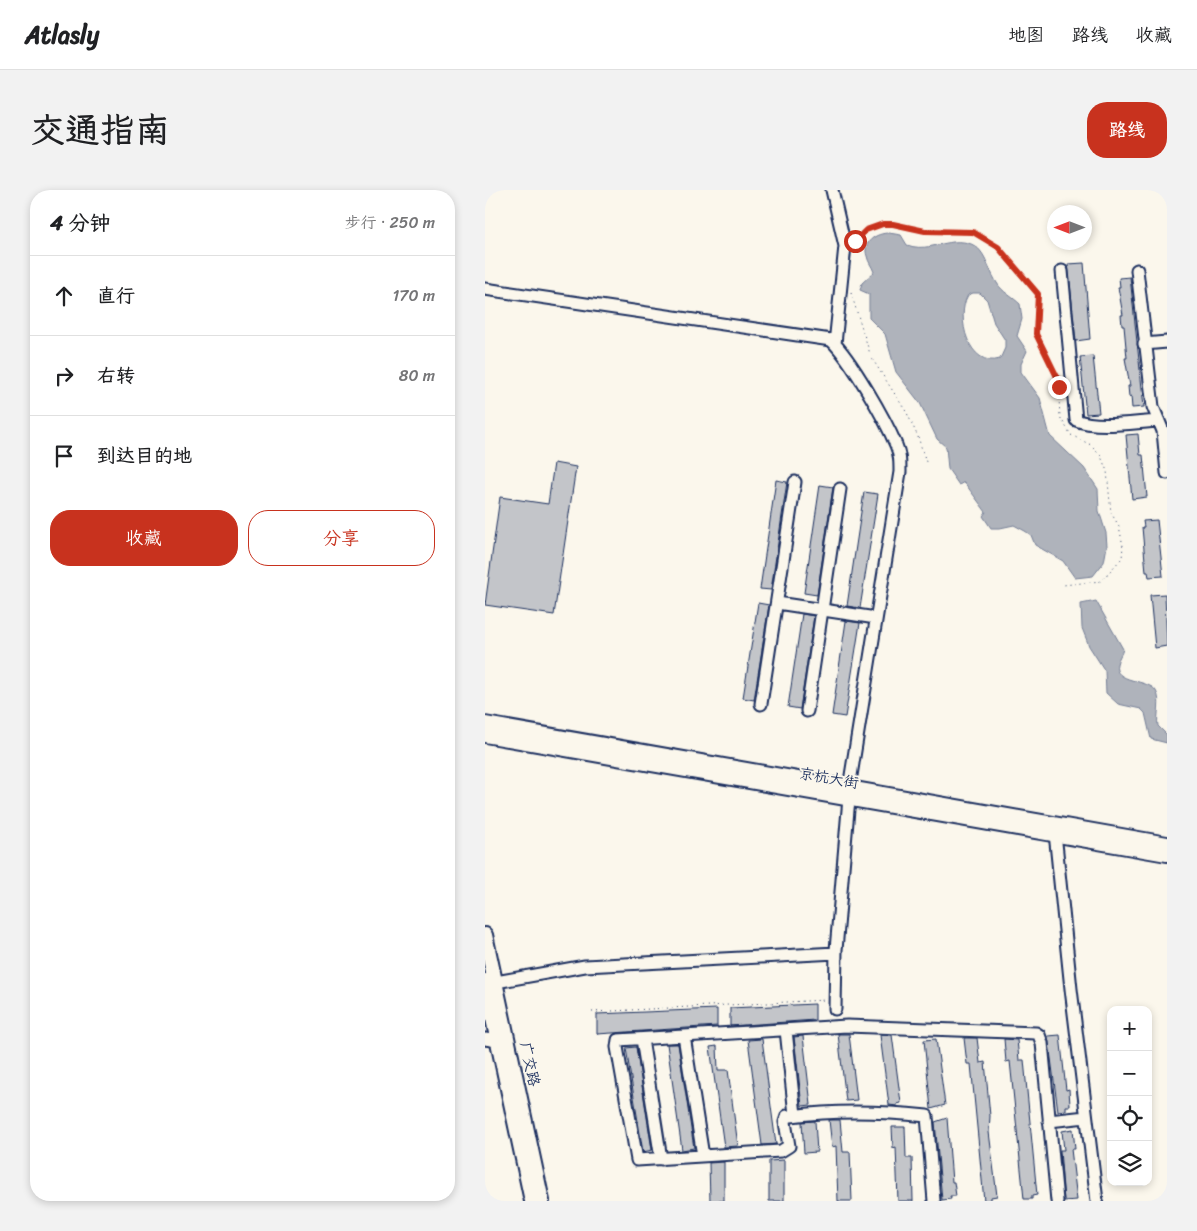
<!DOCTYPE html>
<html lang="zh">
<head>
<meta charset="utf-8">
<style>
  body { margin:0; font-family:Sriracha,"LXGW WenKai TC",sans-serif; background:#f2f2f2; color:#202124 }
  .controls { position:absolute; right:15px; bottom:15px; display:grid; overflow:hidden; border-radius:10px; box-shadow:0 2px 8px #0003 }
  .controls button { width:45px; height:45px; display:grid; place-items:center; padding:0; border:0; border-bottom:1px solid #e0e0e0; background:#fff; color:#202124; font:25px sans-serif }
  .compass { position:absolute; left:562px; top:15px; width:45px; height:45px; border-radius:50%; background:#fff; box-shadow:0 2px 8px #0003; rotate:270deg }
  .stop { position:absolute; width:15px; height:15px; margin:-11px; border:4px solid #c8321e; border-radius:50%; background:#fff }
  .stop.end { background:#c8321e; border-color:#fff; box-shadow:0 1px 5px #0008 }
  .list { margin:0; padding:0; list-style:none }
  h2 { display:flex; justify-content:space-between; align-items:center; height:65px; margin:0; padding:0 20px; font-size:21px }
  h2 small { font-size:16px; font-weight:400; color:#757577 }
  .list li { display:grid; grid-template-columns:32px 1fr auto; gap:15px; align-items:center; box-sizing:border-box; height:80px; padding:0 20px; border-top:1px solid #e0e0e0 }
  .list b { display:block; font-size:19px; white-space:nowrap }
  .list em { font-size:16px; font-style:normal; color:#757577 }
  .actions { display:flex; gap:10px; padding:15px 20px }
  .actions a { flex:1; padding:11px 0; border:1px solid #c8321e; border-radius:20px; text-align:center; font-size:18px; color:#c8321e }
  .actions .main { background:#c8321e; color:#fff }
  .icon { flex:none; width:28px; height:28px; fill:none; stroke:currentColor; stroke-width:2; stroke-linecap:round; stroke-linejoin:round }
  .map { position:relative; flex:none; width:682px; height:1011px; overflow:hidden; border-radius:20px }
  header { display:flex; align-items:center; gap:30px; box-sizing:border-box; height:70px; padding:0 25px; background:#fff; border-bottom:1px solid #e0e0e0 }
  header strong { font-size:24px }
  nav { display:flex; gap:28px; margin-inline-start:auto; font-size:18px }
  .intro { display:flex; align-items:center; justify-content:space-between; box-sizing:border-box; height:120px; padding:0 30px }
  h1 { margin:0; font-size:35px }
  .button { padding:12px 22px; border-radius:20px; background:#c8321e; color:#fff; font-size:18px; font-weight:700 }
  main { display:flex; gap:30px; padding:0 30px }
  aside { flex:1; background:#fff; border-radius:20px; box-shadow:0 2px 8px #0003 }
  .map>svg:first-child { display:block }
  .water { fill:#afb3bb; stroke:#747e96; fill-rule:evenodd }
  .building { fill:#c3c5c9; stroke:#1b2f5e }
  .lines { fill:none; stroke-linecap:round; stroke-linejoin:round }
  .minor-casing { stroke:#1b2f5e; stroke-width:15 }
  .major-casing { stroke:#1b2f5e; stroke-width:18 }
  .path { stroke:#1b2f5e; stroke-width:1; stroke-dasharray:1 4; stroke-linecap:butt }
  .minor { stroke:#fbf7ec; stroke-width:11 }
  .major { stroke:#fbf7ec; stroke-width:14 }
  .route { stroke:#c8321e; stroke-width:6 }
  .labels { text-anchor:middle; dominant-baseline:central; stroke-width:4; stroke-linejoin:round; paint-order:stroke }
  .street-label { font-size:15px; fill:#1b2f5e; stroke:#fbf7ec }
</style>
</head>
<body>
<header>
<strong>Atlasly</strong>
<nav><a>地图</a><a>路线</a><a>收藏</a></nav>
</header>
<div class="intro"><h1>交通指南</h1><a class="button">路线</a></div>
<main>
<aside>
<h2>4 分钟<small>步行 · 250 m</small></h2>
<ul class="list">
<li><svg class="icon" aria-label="ahead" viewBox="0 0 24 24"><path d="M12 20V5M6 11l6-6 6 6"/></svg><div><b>直行</b></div><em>170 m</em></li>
<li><svg class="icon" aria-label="right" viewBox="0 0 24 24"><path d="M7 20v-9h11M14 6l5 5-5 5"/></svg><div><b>右转</b></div><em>80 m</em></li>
<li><svg class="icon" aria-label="arrive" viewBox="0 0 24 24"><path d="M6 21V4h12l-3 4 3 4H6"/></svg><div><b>到达目的地</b></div></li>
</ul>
<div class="actions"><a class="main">收藏</a><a>分享</a></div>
</aside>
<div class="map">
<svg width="682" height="1011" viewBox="0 0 682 1011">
  <rect width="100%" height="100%" fill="#fbf7ec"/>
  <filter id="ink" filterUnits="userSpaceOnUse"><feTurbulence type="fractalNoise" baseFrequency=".02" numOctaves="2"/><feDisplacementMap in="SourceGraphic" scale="10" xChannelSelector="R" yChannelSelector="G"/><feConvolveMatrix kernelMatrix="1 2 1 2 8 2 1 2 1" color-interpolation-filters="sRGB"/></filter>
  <g filter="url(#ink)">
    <path class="water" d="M404,43L416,45L422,55C438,61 452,54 468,52C501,49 499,73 512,93C517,102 528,107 535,114L537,129L532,146L542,161L536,174V182L555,208L565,246L599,278L613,299L614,321L621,343L622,356L619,372L608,386L590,388L578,371L550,355L546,345L540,341L529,335L515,338H506L498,326L501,322L479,292L474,295L463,279L461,257L452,249L435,213L411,182L400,144L384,128V104L375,100L377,93L389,82C387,76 383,72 382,66C377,52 391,43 404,43ZM488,103H495L502,110L509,133L520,150V158L515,169C484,179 470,127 483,105Z
      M611,411L638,459C637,464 633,468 632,474C627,493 664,489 671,501C677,511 671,525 673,536L682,545V553L666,549L660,523L656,519L633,514L621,503L620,481L604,456L597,438L596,414Z"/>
    <path class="building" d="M599,73L605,149L591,151L583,74Z
      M645,87L659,217L647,218L646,206L644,207L643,196H645L640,168H642L639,136H637L636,125H638L633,97H635L634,88Z
      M608,166L614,223L601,224L595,167Z
      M653,244L655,265H658L662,307L647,309L641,245Z
      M69,273L91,277L69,425L0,415L15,307L63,314Z
      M291,290L302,292L286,400L275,399Z
      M335,295L348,297L332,405L319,403Z
      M379,302L393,304L375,418L362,416Z
      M672,330L678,386L664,387L663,382H661L657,337H659L658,331Z
      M680,404L682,456L670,458L665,405Z
      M273,413L284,415L269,510L258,508Z
      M317,424L329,426L315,519L303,517Z
      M361,431L375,433L360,527L347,525Z
      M330,814V830L245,836V818Z
      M232,819V836L112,844V824Z
      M353,844H364L372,910L361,911Z
      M395,845H407L416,913L412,914V916L404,915Z
      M575,845L581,900L584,899L585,916H581V920L573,921L563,846Z
      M318,846L326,915L317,916L309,847Z
      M479,848H492L495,873L500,872L505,926L504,942L512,1006L506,1007V1010L499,1011L486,874H482Z
      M277,849L291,954L277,955L263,850Z
      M451,849L460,915L446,919L439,850Z
      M519,849L532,850L534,870H539L552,1005L547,1006V1009H539L525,871L521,872Z
      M182,854H193L209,958L197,960Z
      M232,856L233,880H243L253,956L239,957L225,857Z
      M151,857L167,960L158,962L141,858Z
      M462,928L467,992H469L471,1006H465L466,1009L457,1010L450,932Z
      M344,930H355L358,962H365L367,1011H353L351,956L347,957Z
      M330,931L332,962L319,963L317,932Z
      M407,937H420L421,968H427L428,1011H413L411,957L408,958Z
      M588,939L590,959H586L592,1010L579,1011L575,960H579L577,941Z
      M299,970V1011H284V971Z
      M239,972V1011H225L224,973Z"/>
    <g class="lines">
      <g class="minor-casing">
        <path id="minor" d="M347,0L360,56L350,154
          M652,80L668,217L678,241L682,283
          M577,81L591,230C612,239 651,232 674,231
          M0,99L346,150C366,169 400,229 411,255C415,264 415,272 415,282L364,598
          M659,154L682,152
          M292,413L391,428
          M276,514L310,292
          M322,521L355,299
          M570,643L586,799L612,1011
          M11,792L100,776L351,763
          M350,819L351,760L364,608
          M301,840L310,925
          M199,846L218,966
          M0,849L13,851
          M157,849L176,969
          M564,931L601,927
          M449,1011L442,926C395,921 352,920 306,926H302L300,932L304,956L296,961L152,970L132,857L133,850L362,836L551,843L554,845L557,853L572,1011"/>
      </g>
      <g class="major-casing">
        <path id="major" d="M0,534L682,654
          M0,545L682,664
          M0,745L57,1011
          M0,791L47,1011"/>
      </g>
      <path class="path" d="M370,51L381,40L398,34H408L440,41L488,42L513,57L524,72L553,103L551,144L573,189L575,227L586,245L606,255L615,264L622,281L626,323L634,336L638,356L637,368L616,391L578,395
        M366,103L386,167L422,223L433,247L442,275
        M107,822L341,810"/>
      <use href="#minor" class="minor"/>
      <use href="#major" class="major"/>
    </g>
  </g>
  <g class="lines" filter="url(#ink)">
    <path class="route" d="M370,51L381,40L398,34H408L440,41L488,42L513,57L553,104L551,144L573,189L574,197"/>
  </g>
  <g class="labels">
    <g class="street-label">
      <text transform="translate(344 588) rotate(10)">京杭大街</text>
      <text transform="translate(45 874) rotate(78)">广交路</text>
    </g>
  </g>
</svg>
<div class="controls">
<button>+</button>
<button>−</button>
<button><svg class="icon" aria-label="locate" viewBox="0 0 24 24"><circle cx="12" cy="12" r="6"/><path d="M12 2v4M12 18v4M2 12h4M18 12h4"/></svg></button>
<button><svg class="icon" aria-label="layers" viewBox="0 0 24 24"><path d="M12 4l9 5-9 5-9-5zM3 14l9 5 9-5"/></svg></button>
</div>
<svg class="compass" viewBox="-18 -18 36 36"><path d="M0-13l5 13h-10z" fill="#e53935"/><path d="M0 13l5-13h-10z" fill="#757577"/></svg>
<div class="stop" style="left:370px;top:51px"></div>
<div class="stop end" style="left:574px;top:197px"></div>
</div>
</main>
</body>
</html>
